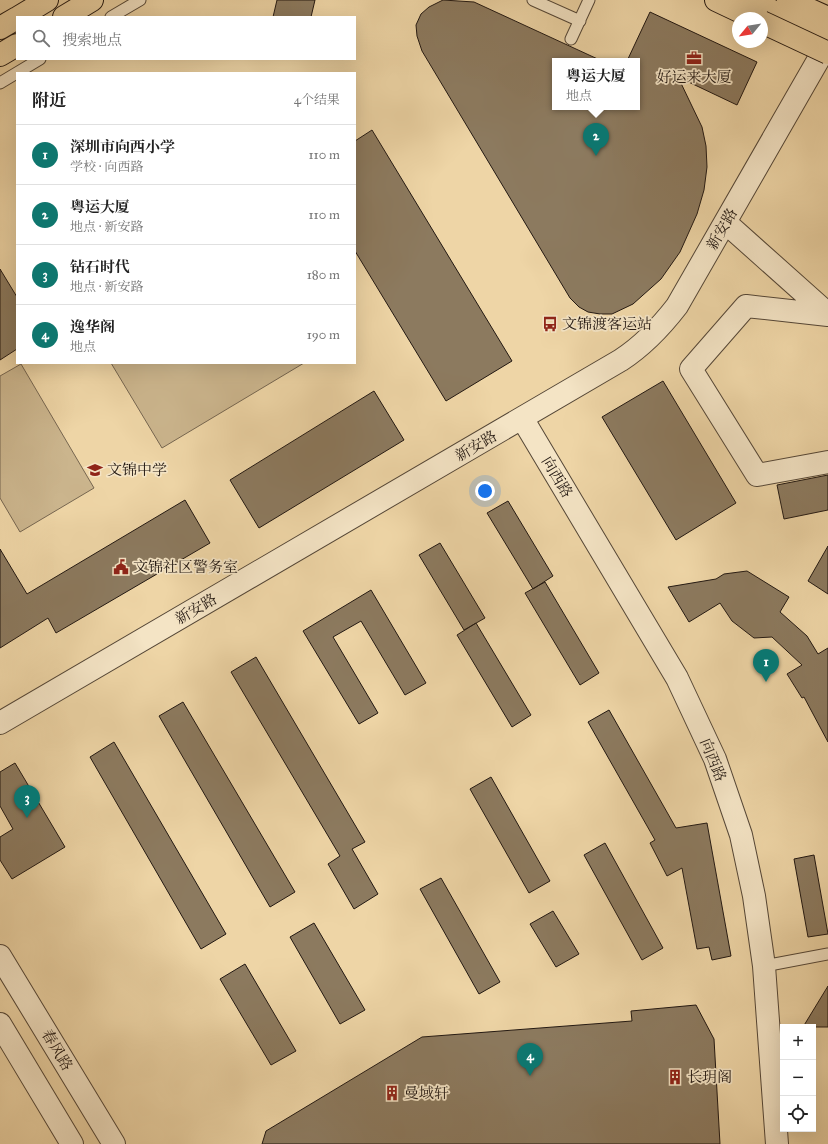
<!DOCTYPE html>
<html lang="zh">
<head>
<meta charset="utf-8">
<style>
  body { margin:0; font-family:"IM FELL Great Primer","Noto Serif SC",serif; background:#f6f6f6; color:#222 }
  .controls { position:absolute; right:12px; bottom:12px; display:grid; overflow:hidden; border-radius:0px; box-shadow:0 4px 16px #0002 }
  .controls button { width:36px; height:36px; display:grid; place-items:center; padding:0; border:0; border-bottom:1px solid #e0e0e0; background:#fff; color:#222; font:20px sans-serif }
  .compass { position:absolute; left:732px; top:12px; width:36px; height:36px; border-radius:50%; background:#fff; box-shadow:0 4px 16px #0002; rotate:240deg }
  .you { position:absolute; left:485px; top:491px; width:14px; height:14px; margin:-10px; border:3px solid #fff; border-radius:50%; background:#1a73e8; box-shadow:0 0 0 6px #1a73e833 }
  .badge { display:grid; place-items:center; width:26px; height:26px; border-radius:50%; background:#0f766e; color:#fff; font-size:13px; font-weight:700 }
  .pin { position:absolute; translate:-50% -33px; filter:drop-shadow(0 1px 2px #0008) }
  .pin::after { content:''; position:absolute; top:21px; width:14px; height:12px; background:inherit; clip-path:polygon(0 0,100% 0,50% 100%) }
  .popup { position:absolute; left:552px; top:58px; width:88px; height:52px; box-sizing:border-box; display:grid; place-content:center; border-radius:0px; background:#fff; filter:drop-shadow(0 1px 3px #0005); font-size:13px; white-space:nowrap; color:#767676 }
  .popup b { font-size:15px; color:#222 }
  .popup::after { content:''; position:absolute; left:50%; top:100%; margin-left:-8px; border:8px solid transparent; border-top-color:#fff }
  .list { margin:0; padding:0; list-style:none }
  h2 { display:flex; justify-content:space-between; align-items:center; height:52px; margin:0; padding:0 16px; font-size:17px }
  h2 small { font-size:13px; font-weight:400; color:#767676 }
  .list li { display:grid; grid-template-columns:26px 1fr auto; gap:12px; align-items:center; box-sizing:border-box; height:60px; padding:0 16px; border-top:1px solid #e0e0e0 }
  .list b { display:block; font-size:15px; white-space:nowrap }
  .list p { margin:0; font-size:13px; white-space:nowrap; color:#767676 }
  .list em { font-size:13px; font-style:normal; color:#767676 }
  .icon { flex:none; width:22px; height:22px; fill:none; stroke:currentColor; stroke-width:2; stroke-linecap:round; stroke-linejoin:round }
  .map { position:relative; flex:none; width:828px; height:1144px; overflow:hidden }
  .search { position:absolute; background:#fff; box-shadow:0 4px 16px #0002; left:16px; top:16px; width:340px; height:44px; display:flex; align-items:center; gap:10px; box-sizing:border-box; padding:0 14px; border-radius:0px; color:#767676; font-size:15px }
  .panel { position:absolute; background:#fff; box-shadow:0 4px 16px #0002; left:16px; top:72px; width:340px; height:292px; border-radius:0px }
  .map>svg:first-child { display:block }
  .green { fill:#cbb58d; stroke:#766650 }
  .building { fill:#8c7a5f; stroke:#221812 }
  .lines { fill:none; stroke-linecap:round; stroke-linejoin:round }
  .service-casing { stroke:#554737; stroke-width:13 }
  .minor-casing { stroke:#554737; stroke-width:24 }
  .tertiary-casing { stroke:#554737; stroke-width:24 }
  .primary-casing { stroke:#221812; stroke-width:24 }
  .trunk-casing { stroke:#221812; stroke-width:24 }
  .service { stroke:#f4e4c5; stroke-width:11 }
  .minor { stroke:#f4e4c5; stroke-width:22 }
  .tertiary { stroke:#f4e4c5; stroke-width:22 }
  .primary { stroke:#eed5a6; stroke-width:22 }
  .trunk { stroke:#eed5a6; stroke-width:22 }
  .trunk-bridge-casing { stroke:#221812; stroke-width:24; stroke-linecap:butt }
  .trunk-bridge { stroke:#eed5a6; stroke-width:22 }
  .labels { text-anchor:middle; dominant-baseline:central; stroke-width:3.5; stroke-linejoin:round; paint-order:stroke }
  .poi-label { font-size:15px; fill:#221812; stroke:#f4e4c5; text-anchor:start }
  .street-label { font-size:15px; fill:#221812; stroke:#f4e4c5 }
</style>
</head>
<body>
<div class="map">
<svg width="828" height="1144" viewBox="0 0 828 1144">
  <rect width="100%" height="100%" fill="#eed5a6"/>
  <filter id="stains"><feTurbulence type="fractalNoise" baseFrequency=".005" numOctaves="4"/><feColorMatrix values="0 0 0 0 .2 0 0 0 0 .09 0 0 0 0 .02 0 0 0 .5 -.17"/></filter>
  <radialGradient id="worn" r=".72"><stop offset=".6" stop-color="#630" stop-opacity="0"/><stop offset="1" stop-color="#630" stop-opacity=".3"/></radialGradient>
  <path class="green" d="M111,363H304L162,448Z
    M21,364L94,488L20,532L0,498V376Z"/>
  <path class="building" d="M277,0H315L311,17H273Z
    M443,0L474,2L602,61H555V107H637V61H627L650,12L757,62L737,105L678,77L702,127L706,146L707,167L704,190L697,214L680,252L661,279L633,304L612,314H600L588,312L579,307L570,298L422,51L417,36L416,25L421,14L429,7Z
    M372,130L512,361L446,401L355,251V141Z
    M0,269L17,297V349L0,360Z
    M663,381L736,503L676,540L602,417Z
    M374,391L404,440L259,528L230,480Z
    M828,475V510L784,519L777,485Z
    M185,500L210,543L56,633L48,618L0,648V549L27,594Z
    M508,501L553,576L533,589L487,513Z
    M440,543L485,618L464,630L419,555Z
    M828,546V594L808,581Z
    M747,571L789,597L780,612L807,636L818,654L828,648V742L804,697L802,698L787,674L802,665L772,637L754,638L732,621L720,603L689,622L668,587L716,579L724,574Z
    M545,582L599,673L580,685L525,593Z
    M371,590L426,683L405,695L361,621L333,637L378,713L359,724L303,631Z
    M476,623L531,715L512,727L457,635Z
    M256,657L365,842L352,849L378,894L354,909L328,864L340,856L231,672Z
    M183,702L295,892L270,907L159,716Z
    M609,710L676,828L707,823L731,956L712,960L709,947L697,949L682,868L667,876L650,843L655,840L588,722Z
    M114,742L226,934L201,949L90,757Z
    M15,763L65,847L12,879L0,860V837L13,829L0,806V772Z
    M491,777L550,881L529,893L470,789Z
    M605,843L663,948L642,960L584,855Z
    M814,855L828,934L808,937L794,859Z
    M441,878L500,982L479,994L420,889Z
    M553,911L579,954L556,967L530,924Z
    M314,923L365,1010L340,1024L290,937Z
    M245,964L296,1051L271,1065L220,979Z
    M828,986V1027H803Z
    M696,1005L714,1039L720,1144H262L266,1131L422,1037L632,1021L631,1011Z"/>
  <g class="lines">
    <g class="service-casing">
      <path id="service" d="M533,0L580,21
        M111,17L140,0
        M571,39L589,0
        M0,83L40,59
        M764,966L828,954"/>
    </g>
    <g class="minor-casing">
      <path id="minor" d="M726,223L828,314
        M828,315L746,306L691,369L757,475L828,462
        M522,418L677,678L715,759L741,835L754,896L764,966L777,1144
        M0,723L621,360C644,345 660,328 677,306L828,43"/>
    </g>
    <g class="tertiary-casing">
      <path id="tertiary" d="M0,956L114,1144
        M0,1024L72,1144"/>
    </g>
    <g class="primary-casing">
      <path id="primary" d="M749,0L828,37"/>
    </g>
    <g class="trunk-casing">
      <path id="trunk" d="M716,0L754,18
        M788,0L828,18
        M19,17L47,0
        M64,17L92,0
        M0,28L17,18
        M0,55L17,45"/>
    </g>
    <use href="#service" class="service"/>
    <use href="#minor" class="minor"/>
    <use href="#tertiary" class="tertiary"/>
    <use href="#primary" class="primary"/>
    <use href="#trunk" class="trunk"/>
    <g class="trunk-bridge-casing">
      <path id="trunk-bridge" d="M762,22L828,53"/>
    </g>
    <use href="#trunk-bridge" class="trunk-bridge"/>
  </g>
  <defs>
    <g id="office-bare" transform="scale(1.2)"><path d="M-6-3h4V-5.5h4V-3h4V5H-6ZM-1-4.5V-3h2v-1.5ZM-6 0V1H6V0Z" fill="#8f2418" stroke="#f4e4c5" stroke-width="2.5" paint-order="stroke"/></g>
    <g id="bus-bare" transform="scale(1.2)"><path d="M-5-6H5V4H4V6H2V4H-2V6H-4V4H-5ZM-3.5-4V0h7V-4ZM-3.5 1.2v1.5H-2V1.2ZM2 1.2v1.5H3.5V1.2Z" fill="#8f2418" stroke="#f4e4c5" stroke-width="2.5" paint-order="stroke"/></g>
    <g id="school-bare" transform="scale(1.2)"><path d="M0-5L7-2L0 1L-7-2ZM-4 1L0 2.5L4 1V4Q0 6-4 4Z" fill="#8f2418" stroke="#f4e4c5" stroke-width="2.5" paint-order="stroke"/></g>
    <g id="civic-bare" transform="scale(1.2)"><path d="M-.6-6.5H3V-4.5H.6V-3L4-1V1h2V6H-6V1h2V-1L-.6-3ZM-1.2 2.5V6h2.4V2.5Z" fill="#8f2418" stroke="#f4e4c5" stroke-width="2.5" paint-order="stroke"/></g>
    <g id="building-bare" transform="scale(1.2)"><path d="M-4-6H4V6H1V3H-1V6H-4ZM-2.5-4.3h1.7v1.8h-1.7ZM.8-4.3h1.7v1.8H.8ZM-2.5-1h1.7V.8h-1.7ZM.8-1h1.7V.8H.8Z" fill="#8f2418" stroke="#f4e4c5" stroke-width="2.5" paint-order="stroke"/></g>
  </defs>
  <g fill-rule="evenodd">
    <use href="#office-bare" x="694" y="58"/>
    <use href="#bus-bare" x="550" y="324"/>
    <use href="#school-bare" x="95" y="470"/>
    <use href="#civic-bare" x="121" y="567"/>
    <use href="#building-bare" x="675" y="1077"/>
    <use href="#building-bare" x="392" y="1093"/>
  </g>
  <g class="labels">
    <g class="poi-label">
      <text x="694" y="77" text-anchor="middle">好运来大厦</text>
      <text x="562" y="324">文锦渡客运站</text>
      <text x="107" y="470">文锦中学</text>
      <text x="133" y="567">文锦社区警务室</text>
      <text x="687" y="1077">长玥阁</text>
      <text x="404" y="1093">曼域轩</text>
    </g>
    <g class="street-label">
      <text transform="translate(722 229) rotate(-60)">新安路</text>
      <text transform="translate(476 446) rotate(-30)">新安路</text>
      <text transform="translate(557 477) rotate(59)">向西路</text>
      <text transform="translate(196 609) rotate(-30)">新安路</text>
      <text transform="translate(713 760) rotate(68)">向西路</text>
      <text transform="translate(57 1050) rotate(59)">春风路</text>
    </g>
  </g>
  <rect width="100%" height="100%" filter="url(#stains)"/>
  <rect width="100%" height="100%" fill="url(#worn)"/>
</svg>
<div class="controls">
<button>+</button>
<button>−</button>
<button><svg class="icon" aria-label="locate" viewBox="0 0 24 24"><circle cx="12" cy="12" r="6"/><path d="M12 2v4M12 18v4M2 12h4M18 12h4"/></svg></button>
</div>
<svg class="compass" viewBox="-18 -18 36 36"><path d="M0-13l5 13h-10z" fill="#e53935"/><path d="M0 13l5-13h-10z" fill="#767676"/></svg>
<div class="you"></div>
<div class="pin badge" style="left:766px;top:682px">1</div>
<div class="pin badge" style="left:596px;top:156px">2</div>
<div class="popup"><b>粤运大厦</b>地点</div>
<div class="pin badge" style="left:27px;top:818px">3</div>
<div class="pin badge" style="left:530px;top:1076px">4</div>
<div class="search"><svg class="icon" aria-label="search" viewBox="0 0 24 24"><circle cx="10" cy="10" r="6"/><path d="M15 15l6 6"/></svg>搜索地点</div>
<section class="panel">
<h2>附近<small>4个结果</small></h2>
<ul class="list">
<li><span class="badge">1</span><div><b>深圳市向西小学</b><p>学校 · 向西路</p></div><em>110 m</em></li>
<li><span class="badge">2</span><div><b>粤运大厦</b><p>地点 · 新安路</p></div><em>110 m</em></li>
<li><span class="badge">3</span><div><b>钻石时代</b><p>地点 · 新安路</p></div><em>180 m</em></li>
<li><span class="badge">4</span><div><b>逸华阁</b><p>地点</p></div><em>190 m</em></li>
</ul>
</section>
</div>
</body>
</html>
